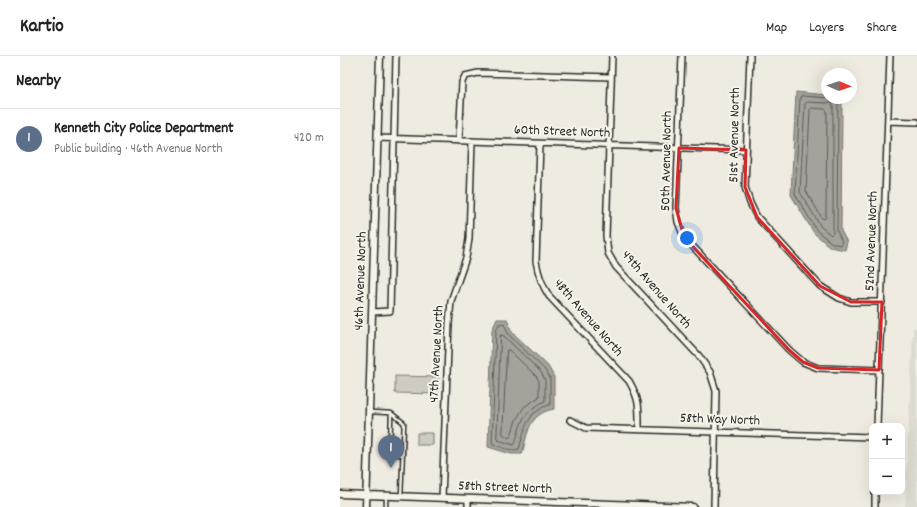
<!DOCTYPE html>
<html lang="en">
<head>
<meta charset="utf-8">
<style>
  body { margin:0; font-family:Dekko,sans-serif; background:#f2f2f2; color:#222 }
  .controls { position:absolute; right:12px; bottom:12px; display:grid; overflow:hidden; border-radius:8px; box-shadow:0 4px 16px #0002 }
  .controls button { width:36px; height:36px; display:grid; place-items:center; padding:0; border:0; border-bottom:1px solid #e0e0e0; background:#fff; color:#222; font:20px sans-serif }
  .compass { position:absolute; left:481px; top:12px; width:36px; height:36px; border-radius:50%; background:#fff; box-shadow:0 4px 16px #0002; rotate:92deg }
  .you { position:absolute; left:347px; top:182px; width:14px; height:14px; margin:-10px; border:3px solid #fff; border-radius:50%; background:#1a73e8; box-shadow:0 0 0 6px #1a73e833 }
  .badge { display:grid; place-items:center; width:26px; height:26px; border-radius:50%; background:#0f766e; color:#fff; font-size:13px; font-weight:700 }
  .pin { position:absolute; translate:-50% -33px; filter:drop-shadow(0 1px 2px #0008) }
  .pin::after { content:''; position:absolute; top:21px; width:14px; height:12px; background:inherit; clip-path:polygon(0 0,100% 0,50% 100%) }
  .list { margin:0; padding:0; list-style:none }
  h2 { display:flex; justify-content:space-between; align-items:center; height:52px; margin:0; padding:0 16px; font-size:17px }
  h2 small { font-size:13px; font-weight:400; color:#767676 }
  .list li { display:grid; grid-template-columns:26px 1fr auto; gap:12px; align-items:center; box-sizing:border-box; height:60px; padding:0 16px; border-top:1px solid #e0e0e0 }
  .list b { display:block; font-size:15px; white-space:nowrap }
  .list p { margin:0; font-size:13px; white-space:nowrap; color:#767676 }
  .list em { font-size:13px; font-style:normal; color:#767676 }
  .map { position:relative; flex:none; width:577px; height:451px; overflow:hidden }
  header { display:flex; align-items:center; gap:24px; box-sizing:border-box; height:56px; padding:0 20px; background:#fff; border-bottom:1px solid #e0e0e0 }
  header strong { font-size:19px }
  nav { display:flex; gap:22px; margin-inline-start:auto; font-size:14px }
  main { display:flex }
  aside { flex:1; background:#fff }
  .map>svg:first-child { display:block }
  .built { fill:#dedbd1 }
  .green { fill:#cfcbc2; stroke:#7d7b76 }
  .water { fill:#a4a29a; stroke:#74726e }
  .lines { fill:none; stroke-linecap:round; stroke-linejoin:round }
  .shore { stroke:#5b5b57; stroke-width:1 }
  .service-casing { stroke:#2b2b2b; stroke-width:5.5 }
  .minor-casing { stroke:#2b2b2b; stroke-width:8 }
  .tertiary-casing { stroke:#2b2b2b; stroke-width:9 }
  .service { stroke:#f7f3e8; stroke-width:2.5 }
  .minor { stroke:#f7f3e8; stroke-width:5 }
  .tertiary { stroke:#f7f3e8; stroke-width:6 }
  .marked { fill:none; stroke:#d62828; stroke-width:3; stroke-linejoin:round }
  .labels { text-anchor:middle; dominant-baseline:central; stroke-width:4; stroke-linejoin:round; paint-order:stroke }
  .street-label { font-size:14px; fill:#2b2b2b; stroke:#f7f3e8 }
</style>
</head>
<body>
<header>
<strong>Kartio</strong>
<nav><a>Map</a><a>Layers</a><a>Share</a></nav>
</header>
<main>
<aside>
<h2>Nearby<small></small></h2>
<ul class="list">
<li><span class="badge" style="background:#5c6f8a">1</span><div><b>Kenneth City Police Department</b><p>Public building · 46th Avenue North</p></div><em>420 m</em></li>
</ul>
</aside>
<div class="map">
<svg width="577" height="451" viewBox="0 0 577 451">
  <rect width="100%" height="100%" fill="#efebe0"/>
  <filter id="ink" filterUnits="userSpaceOnUse"><feTurbulence type="fractalNoise" baseFrequency=".025" numOctaves="2"/><feDisplacementMap in="SourceGraphic" scale="8" xChannelSelector="R" yChannelSelector="G"/><feConvolveMatrix kernelMatrix="1 2 1 2 8 2 1 2 1" color-interpolation-filters="sRGB"/></filter>
  <g filter="url(#ink)">
    <path class="built" d="M573,272H577V451H565Z"/>
    <path class="green" d="M55,320L99,321L98,338L55,337Z
      M77,377H93V389H77Z"/>
    <path class="water" d="M456,36L487,39V42H500L502,47L501,175L507,186L505,194L490,191L474,177L451,139Z
      M157,263H167L172,276L208,310L214,321V353C188,358 188,377 182,398H171L148,391L152,274Z"/>
    <g class="lines">
      <path class="shore" d="M488,42L462,40L460,42L455,138L477,175L492,187L500,189L502,186L497,175L498,48L497,42
        M467,46L486,47L491,46L493,49V177L491,179L481,171L460,136L465,48Z
        M472,52L485,53L487,55L486,161L484,163L482,162L466,135L470,54Z
        M164,268L169,279L204,313L210,322V349L203,351L193,358L186,369L179,393C172,396 161,391 153,388L152,386L156,275L159,268Z
        M161,279L164,280L201,316L205,324V345C182,357 182,364 175,388L174,389L158,384L157,383Z
        M167,294H169L196,320L199,325V341L184,351L176,364L171,380L169,382L163,378Z"/>
      <g class="service-casing">
        <path id="service" d="M30,356L51,357L64,367L61,440
          M51,358L50,394L52,398L63,399
          M46,451V440"/>
      </g>
      <g class="minor-casing">
        <path id="minor" d="M272,0L266,180L268,197L276,211L359,300L370,316L376,335L374,451
          M342,0L336,152L338,166L344,181L449,294L463,306L478,312L539,314
          M410,0L405,131L410,147L417,161L480,230L499,242L511,246H542
          M548,65L577,66
          M37,82L406,94
          M119,85L122,26L125,20L138,17L271,21
          M200,88L196,205C198,218 202,229 209,240L289,325C300,344 299,352 299,373
          M32,256L50,255L56,0
          M230,364L246,372L532,381
          M537,370L550,0
          M102,442L109,268L111,245L126,202L129,183L132,85
          M128,451V443
          M535,451V436"/>
      </g>
      <g class="tertiary-casing">
        <path id="tertiary" d="M0,438L353,451
          M26,451L40,0"/>
      </g>
      <use href="#service" class="service"/>
      <use href="#minor" class="minor"/>
      <use href="#tertiary" class="tertiary"/>
    </g>
  </g>
  <path class="marked" d="M339,92L406,94L405,131L417,161L480,230L511,246H542L539,314L478,312L463,306L449,294L344,181L336,152Z"/>
  <g class="labels">
    <g class="street-label">
      <text transform="translate(222 76) rotate(2)">60th Street North</text>
      <text transform="translate(395 79) rotate(-89)">51st Avenue North</text>
      <text transform="translate(327 105) rotate(-89)">50th Avenue North</text>
      <text transform="translate(532 185) rotate(-88)">52nd Avenue North</text>
      <text transform="translate(21 225) rotate(-88)">46th Avenue North</text>
      <text transform="translate(316 234) rotate(49)">49th Avenue North</text>
      <text transform="translate(248 262) rotate(49)">48th Avenue North</text>
      <text transform="translate(97 298) rotate(-87)">47th Avenue North</text>
      <text transform="translate(380 364) rotate(2)">58th Way North</text>
      <text transform="translate(165 432) rotate(2)">58th Street North</text>
    </g>
  </g>
</svg>
<div class="controls">
<button>+</button>
<button>−</button>
</div>
<svg class="compass" viewBox="-18 -18 36 36"><path d="M0-13l5 13h-10z" fill="#e53935"/><path d="M0 13l5-13h-10z" fill="#767676"/></svg>
<div class="you"></div>
<div class="pin badge" style="left:51px;top:412px;background:#5c6f8a">1</div>
</div>
</main>
</body>
</html>
